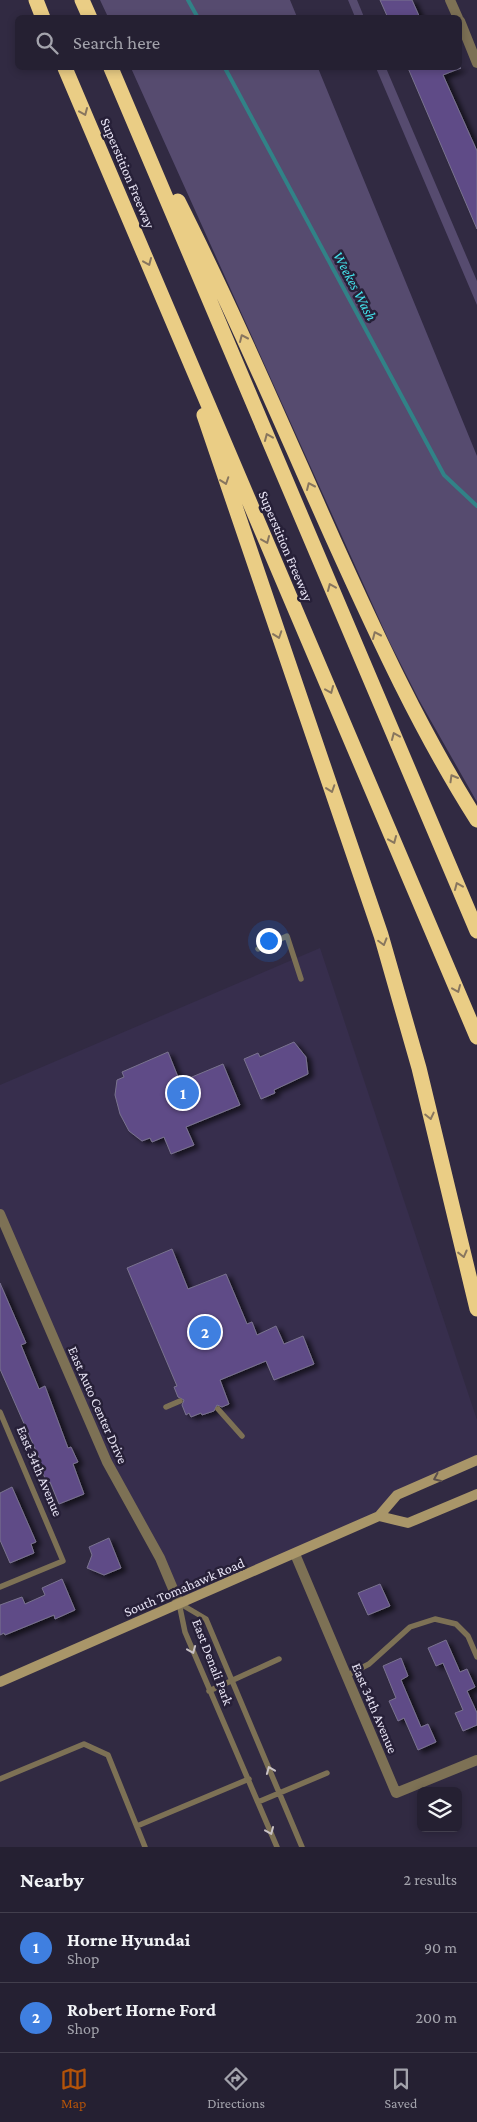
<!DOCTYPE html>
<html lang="en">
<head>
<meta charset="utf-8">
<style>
  body { margin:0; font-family:"Crimson Pro",serif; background:#2d283a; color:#f1f3f6 }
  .controls { position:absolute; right:15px; bottom:15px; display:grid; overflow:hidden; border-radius:8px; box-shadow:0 2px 8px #0003 }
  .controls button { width:45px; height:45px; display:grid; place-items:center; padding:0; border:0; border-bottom:1px solid #423e4d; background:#252032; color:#f1f3f6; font:25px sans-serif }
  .you { position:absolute; left:268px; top:940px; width:18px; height:18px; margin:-12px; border:4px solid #fff; border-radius:50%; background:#1a73e8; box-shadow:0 0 0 8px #1a73e833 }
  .badge { display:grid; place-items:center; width:32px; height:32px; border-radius:50%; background:#b45309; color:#fff; font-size:16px; font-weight:700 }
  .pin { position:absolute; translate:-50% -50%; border:2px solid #fff; box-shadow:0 1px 5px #0006 }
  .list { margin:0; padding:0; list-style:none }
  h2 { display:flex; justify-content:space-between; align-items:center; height:65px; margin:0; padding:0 20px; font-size:21px }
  h2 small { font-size:16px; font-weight:400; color:#a3a3ac }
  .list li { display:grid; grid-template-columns:32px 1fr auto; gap:15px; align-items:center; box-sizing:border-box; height:70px; padding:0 20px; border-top:1px solid #423e4d }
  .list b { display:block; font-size:19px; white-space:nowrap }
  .list p { margin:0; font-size:16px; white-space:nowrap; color:#a3a3ac }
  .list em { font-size:16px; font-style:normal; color:#a3a3ac }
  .icon { flex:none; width:28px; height:28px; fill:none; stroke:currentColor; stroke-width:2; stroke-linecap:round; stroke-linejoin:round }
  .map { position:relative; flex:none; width:477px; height:1847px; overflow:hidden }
  .search { position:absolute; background:#252032; box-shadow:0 2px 8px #0003; left:15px; right:15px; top:15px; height:55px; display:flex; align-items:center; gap:12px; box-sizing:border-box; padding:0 18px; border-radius:8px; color:#a3a3ac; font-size:19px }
  .sheet { height:205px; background:#252032 }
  nav { display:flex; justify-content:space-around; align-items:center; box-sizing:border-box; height:70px; border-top:1px solid #423e4d; background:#252032; font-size:14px; color:#a3a3ac }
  nav a { display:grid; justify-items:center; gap:2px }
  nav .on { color:#b45309 }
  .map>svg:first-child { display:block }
  .built { fill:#372e4d }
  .green { fill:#564b6f }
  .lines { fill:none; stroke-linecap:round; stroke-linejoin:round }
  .stream { stroke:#318287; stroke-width:4 }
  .building { fill:#5e4b87; stroke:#7a738f; filter:url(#shadow) }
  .lane { stroke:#7d7155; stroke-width:5.5 }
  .street { stroke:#7d7155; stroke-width:10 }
  .secondary { stroke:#a99669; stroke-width:10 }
  .highway { stroke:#eacd85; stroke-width:15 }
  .oneway { stroke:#88765e }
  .oneway2 { stroke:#5b4f4c }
  .oneway3 { stroke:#c9c2c6 }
  .labels { text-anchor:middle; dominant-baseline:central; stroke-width:5; stroke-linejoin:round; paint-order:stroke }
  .street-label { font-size:14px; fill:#e9e5f6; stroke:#272038 }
  .water-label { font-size:15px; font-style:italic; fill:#44e2eb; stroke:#272038 }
</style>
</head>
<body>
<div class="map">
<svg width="477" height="1847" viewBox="0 0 477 1847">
  <defs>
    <filter id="shadow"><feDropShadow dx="5" dy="3" stdDeviation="2.5" flood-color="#0009"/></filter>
  </defs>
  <rect width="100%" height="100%" fill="#312a42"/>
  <path class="built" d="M320,948L477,1420V1460L397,1495L379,1516L179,1603L107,1462L0,1214V1085Z"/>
  <path class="green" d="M100,0H290L297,17H108Z
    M348,0H357L364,17H355Z
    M131,68H318L477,456V802L419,700L389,641Z
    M376,68H386L477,281V305Z"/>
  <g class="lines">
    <path class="stream" d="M188,0L198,18
      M225,68L444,475L477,506"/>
  </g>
  <path class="building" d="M380,0H412L420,18H388Z
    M408,68H461L443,75L477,151V229Z
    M294,1042L306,1057L308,1074L274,1090L275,1093L261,1099L244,1059L258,1053L260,1057Z
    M168,1052L180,1082L223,1064L240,1105L186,1127L194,1145L171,1154L164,1137L152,1142L150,1138L142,1141L129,1131L120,1114L115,1095L117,1080L124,1077L122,1072Z
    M172,1249L188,1289L226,1274L247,1324L252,1322L257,1335L276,1326L284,1344L303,1336L314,1364L274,1380L266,1361L220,1380L229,1404L222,1407L217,1405L214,1411L202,1415L201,1413L191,1417L189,1413L186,1415L182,1405L184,1400L178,1397L174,1387L177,1386L127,1268Z
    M0,1283L26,1343L21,1345L39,1389L45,1386L68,1448L71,1447L78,1462L73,1464L84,1494L59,1504L50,1482L47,1483L38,1461L40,1460L0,1369Z
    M12,1487L36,1542L31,1544L34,1553L10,1563L0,1540V1493Z
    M109,1538L121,1568L104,1575L87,1568L92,1555L89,1547Z
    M62,1579L75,1610L55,1619L54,1615L5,1635L4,1633L0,1635V1605L22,1597L25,1604L45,1595L42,1588Z
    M380,1584L390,1606L368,1615L358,1593Z
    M446,1640L460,1672L467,1669L475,1687L467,1691L477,1713V1725L463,1731L455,1713L463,1710L443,1663L436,1666L428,1648Z
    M401,1658L408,1676L401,1680L421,1727L428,1724L436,1742L418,1750L404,1718L398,1721L389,1701L396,1698L383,1666Z"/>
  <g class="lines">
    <path class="lane" d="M258,949L287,936L301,979
      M166,1407L180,1401
      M218,1409L242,1436
      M0,1412L63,1561L0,1587
      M179,1603L206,1619L302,1847
      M179,1603L185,1632L277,1847
      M346,1676L369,1664L410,1627L435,1619L456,1624L468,1636L477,1657
      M209,1691L279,1659
      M0,1779L84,1744L108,1755L145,1847
      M258,1802L327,1773
      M137,1826L249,1779"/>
    <path class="street" d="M450,0L458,18
      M460,21L477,63
      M0,1214L107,1462L160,1558L179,1603
      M295,1554L396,1793L477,1760"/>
    <path class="secondary" d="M379,1516L408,1523L477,1494
      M0,1682L379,1516L397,1495L477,1460"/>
    <path class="highway" d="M36,0L43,18
      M82,0L90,18
      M65,68L477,1037
      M111,68L477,931
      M178,201C234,312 283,427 334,541C377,636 421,732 477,820
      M204,415L381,935L419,1068L477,1309"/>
  </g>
  <defs><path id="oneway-chevron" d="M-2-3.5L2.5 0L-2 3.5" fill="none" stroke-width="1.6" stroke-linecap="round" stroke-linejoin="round" transform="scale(1.25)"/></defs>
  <g class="oneway">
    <use href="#oneway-chevron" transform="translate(84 112) rotate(67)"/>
    <use href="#oneway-chevron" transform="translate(148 262) rotate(67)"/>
    <use href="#oneway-chevron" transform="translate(243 338) rotate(-114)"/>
    <use href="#oneway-chevron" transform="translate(268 437) rotate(-113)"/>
    <use href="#oneway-chevron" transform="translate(225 481) rotate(71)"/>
    <use href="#oneway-chevron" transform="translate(310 486) rotate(-114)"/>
    <use href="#oneway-chevron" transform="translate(266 540) rotate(67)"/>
    <use href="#oneway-chevron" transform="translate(331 587) rotate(-113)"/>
    <use href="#oneway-chevron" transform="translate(278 635) rotate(71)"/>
    <use href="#oneway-chevron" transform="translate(376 635) rotate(-114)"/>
    <use href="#oneway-chevron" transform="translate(330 690) rotate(67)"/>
    <use href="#oneway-chevron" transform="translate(395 736) rotate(-113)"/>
    <use href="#oneway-chevron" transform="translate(453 778) rotate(-120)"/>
    <use href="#oneway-chevron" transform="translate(331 789) rotate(71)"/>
    <use href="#oneway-chevron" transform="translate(393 840) rotate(67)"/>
    <use href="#oneway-chevron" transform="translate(458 886) rotate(-113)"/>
    <use href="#oneway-chevron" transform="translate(383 942) rotate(74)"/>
    <use href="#oneway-chevron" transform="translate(457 989) rotate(67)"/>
    <use href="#oneway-chevron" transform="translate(430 1116) rotate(77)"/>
    <use href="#oneway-chevron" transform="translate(463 1254) rotate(76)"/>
  </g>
  <use class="oneway2" href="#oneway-chevron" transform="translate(437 1478) rotate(156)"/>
  <g class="oneway3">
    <use href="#oneway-chevron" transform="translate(192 1650) rotate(68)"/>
    <use href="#oneway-chevron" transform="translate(270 1770) rotate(-112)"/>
    <use href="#oneway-chevron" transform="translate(270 1831) rotate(67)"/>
  </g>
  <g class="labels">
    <g class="street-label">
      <text transform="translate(128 173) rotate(67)">Superstition Freeway</text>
      <text transform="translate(286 546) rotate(67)">Superstition Freeway</text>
      <text transform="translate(98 1405) rotate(66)">East Auto Center Drive</text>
      <text transform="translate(40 1471) rotate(67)">East 34th Avenue</text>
      <text transform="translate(184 1587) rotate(-23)">South Tomahawk Road</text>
      <text transform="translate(213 1662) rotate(69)">East Denali Park</text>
      <text transform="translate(375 1708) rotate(67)">East 34th Avenue</text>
    </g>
    <g class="water-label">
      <text transform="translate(355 286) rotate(62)">Weekes Wash</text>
    </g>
  </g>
</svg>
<div class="controls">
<button><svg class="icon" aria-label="layers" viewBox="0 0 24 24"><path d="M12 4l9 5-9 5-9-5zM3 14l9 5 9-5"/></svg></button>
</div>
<div class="you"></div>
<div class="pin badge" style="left:183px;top:1093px;background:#3f7fe0">1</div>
<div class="pin badge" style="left:205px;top:1332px;background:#3f7fe0">2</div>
<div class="search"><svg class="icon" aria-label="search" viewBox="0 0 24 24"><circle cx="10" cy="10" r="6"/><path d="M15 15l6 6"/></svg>Search here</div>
</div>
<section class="sheet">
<h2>Nearby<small>2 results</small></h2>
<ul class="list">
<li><span class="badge" style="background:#3f7fe0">1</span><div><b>Horne Hyundai</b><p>Shop</p></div><em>90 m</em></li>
<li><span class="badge" style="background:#3f7fe0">2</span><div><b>Robert Horne Ford</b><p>Shop</p></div><em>200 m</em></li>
</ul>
</section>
<nav>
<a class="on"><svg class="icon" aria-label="map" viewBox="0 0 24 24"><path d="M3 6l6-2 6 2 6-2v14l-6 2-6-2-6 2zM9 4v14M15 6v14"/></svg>Map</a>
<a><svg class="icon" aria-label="directions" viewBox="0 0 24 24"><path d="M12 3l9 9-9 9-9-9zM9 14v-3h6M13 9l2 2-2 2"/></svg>Directions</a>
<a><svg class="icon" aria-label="saved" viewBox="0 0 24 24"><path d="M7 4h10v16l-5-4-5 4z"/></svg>Saved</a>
</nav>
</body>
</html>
